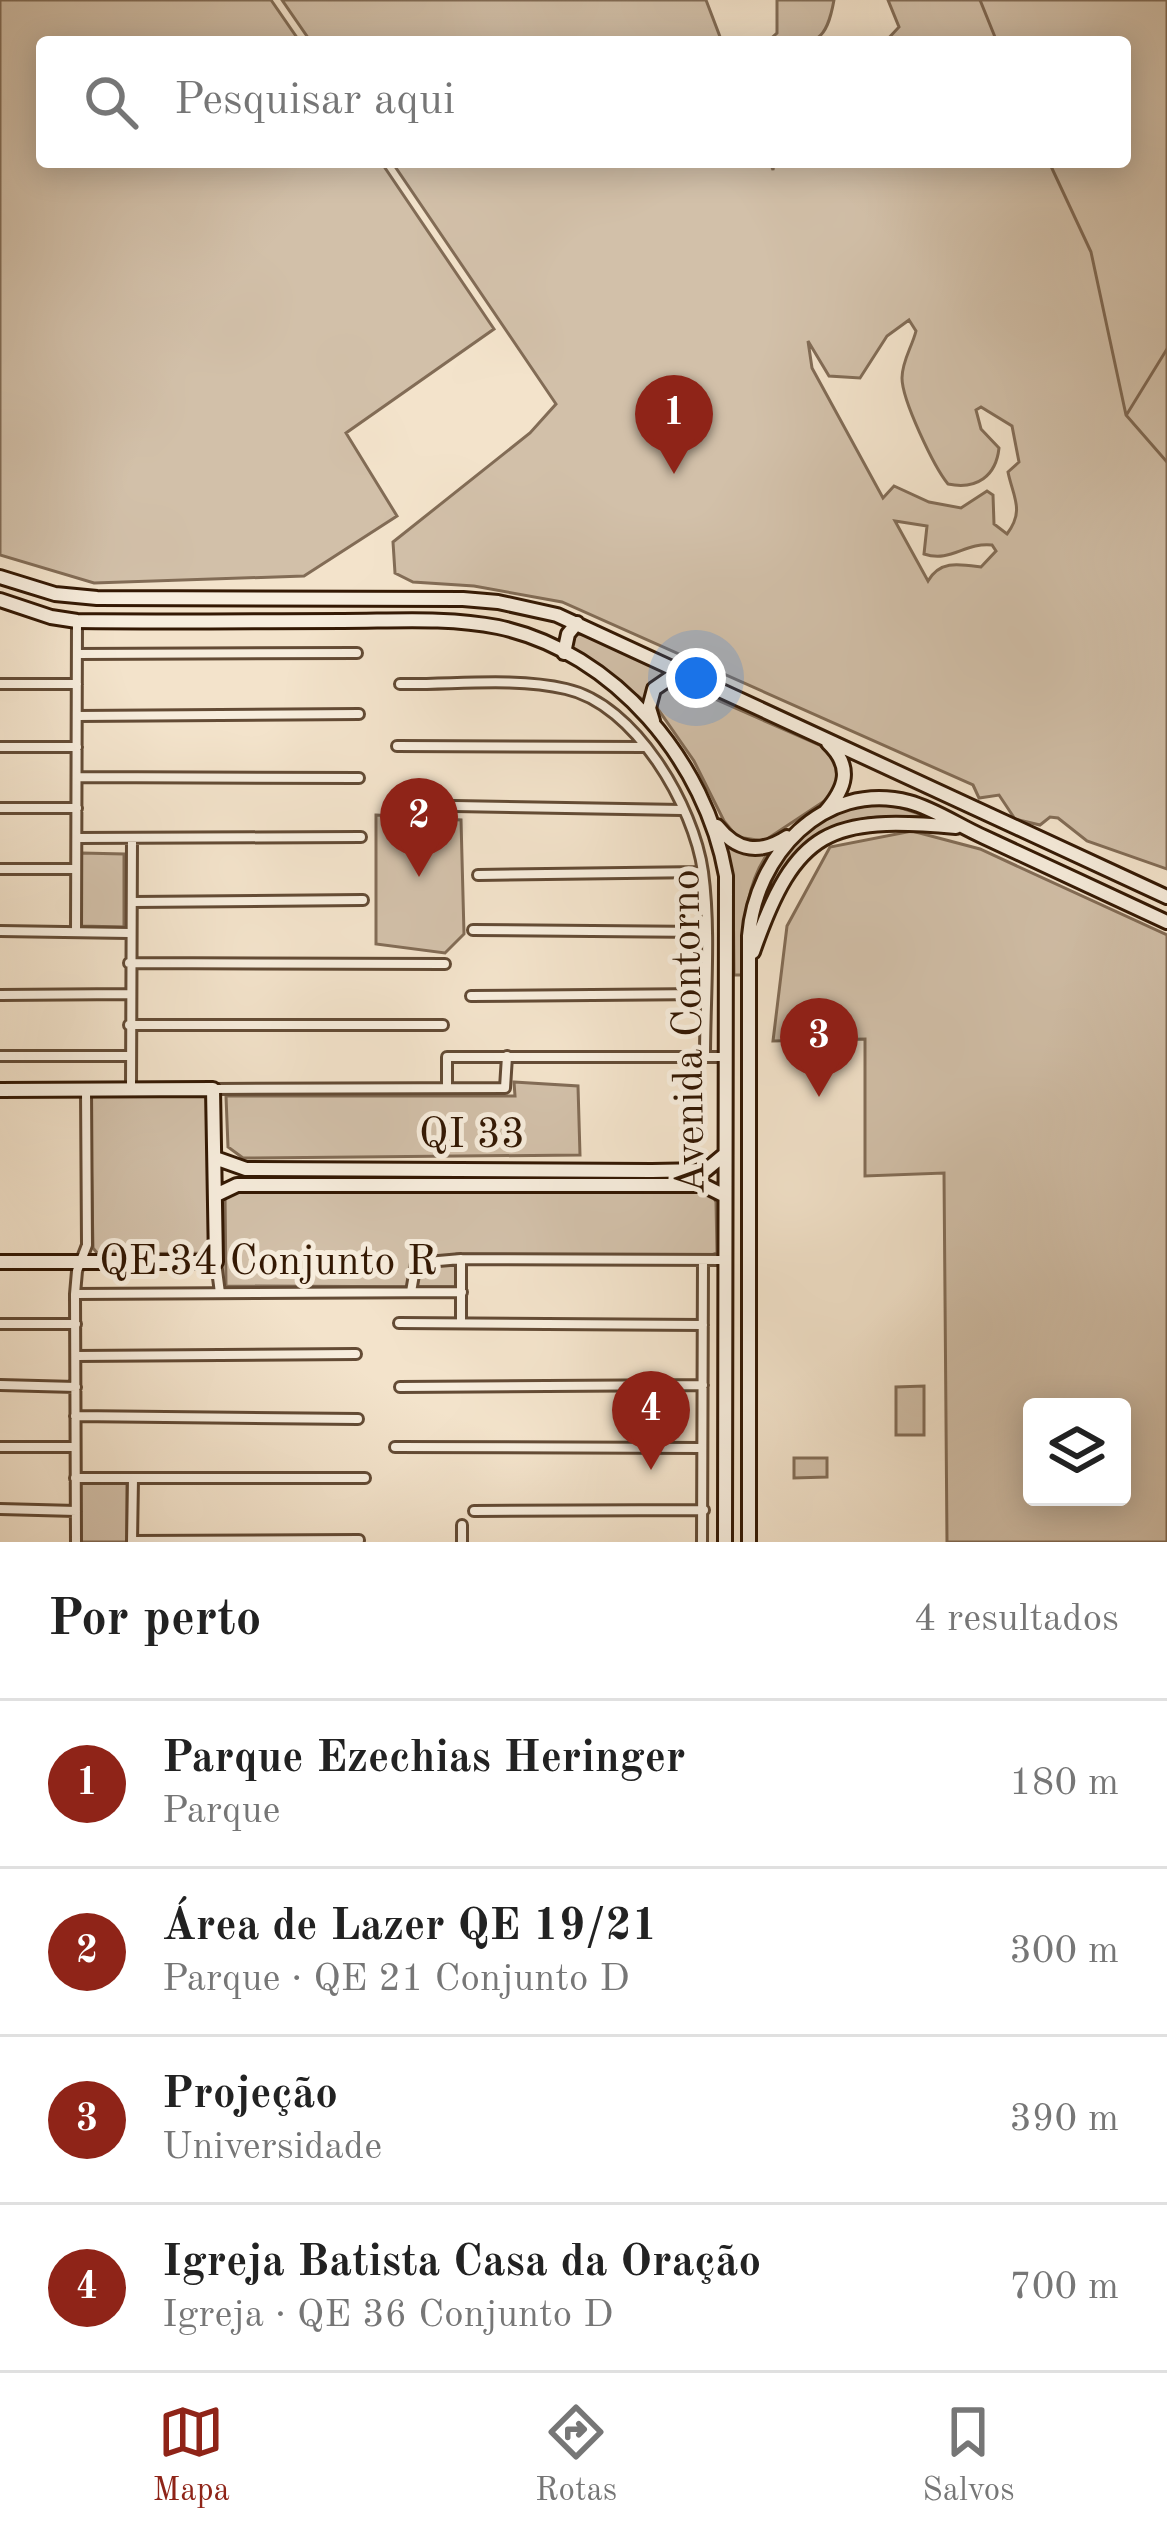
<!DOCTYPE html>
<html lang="pt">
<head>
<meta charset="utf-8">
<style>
  body { margin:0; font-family:"Old Standard TT",serif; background:#f2f2f2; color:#222 }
  .controls { position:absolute; right:36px; bottom:36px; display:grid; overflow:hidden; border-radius:12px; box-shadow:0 6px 30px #0003 }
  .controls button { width:108px; height:108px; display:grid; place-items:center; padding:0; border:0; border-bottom:3px solid #e0e0e0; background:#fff; color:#222; font:60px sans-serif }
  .you { position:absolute; left:696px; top:678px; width:42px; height:42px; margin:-30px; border:9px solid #fff; border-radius:50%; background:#1a73e8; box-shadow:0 0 0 18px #1a73e833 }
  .badge { display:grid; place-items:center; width:78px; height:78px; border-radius:50%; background:#8f2418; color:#fff; font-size:39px; font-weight:700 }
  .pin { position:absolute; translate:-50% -99px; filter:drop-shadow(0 3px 6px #0008) }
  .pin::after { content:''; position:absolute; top:63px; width:42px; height:36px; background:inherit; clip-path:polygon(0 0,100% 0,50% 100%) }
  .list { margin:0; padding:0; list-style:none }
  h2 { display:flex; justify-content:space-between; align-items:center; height:156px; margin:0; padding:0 48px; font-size:51px }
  h2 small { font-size:39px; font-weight:400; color:#767676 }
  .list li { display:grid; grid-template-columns:78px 1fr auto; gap:36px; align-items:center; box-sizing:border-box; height:168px; padding:0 48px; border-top:3px solid #e0e0e0 }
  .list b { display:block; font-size:45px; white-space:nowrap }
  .list p { margin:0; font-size:39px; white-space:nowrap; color:#767676 }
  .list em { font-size:39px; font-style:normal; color:#767676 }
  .icon { flex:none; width:66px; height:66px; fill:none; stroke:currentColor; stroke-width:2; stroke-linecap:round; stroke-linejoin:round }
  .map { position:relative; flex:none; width:1167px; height:1542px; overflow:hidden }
  .search { position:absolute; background:#fff; box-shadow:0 6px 30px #0003; left:36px; right:36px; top:36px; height:132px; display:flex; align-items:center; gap:30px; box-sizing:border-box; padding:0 42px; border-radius:12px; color:#767676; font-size:45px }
  .sheet { height:828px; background:#fff }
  nav { display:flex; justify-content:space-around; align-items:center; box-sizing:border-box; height:168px; border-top:3px solid #e0e0e0; background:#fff; font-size:33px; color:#767676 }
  nav a { display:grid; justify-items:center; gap:6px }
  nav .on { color:#8f2418 }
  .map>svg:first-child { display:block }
  .green { fill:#d2c0a9; stroke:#826c56; stroke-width:3; fill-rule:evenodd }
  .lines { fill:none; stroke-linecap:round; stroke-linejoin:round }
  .stream { stroke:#7f6852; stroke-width:3 }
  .street-casing { stroke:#634b35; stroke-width:14 }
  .secondary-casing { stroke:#331803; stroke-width:18 }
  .street { stroke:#f7eddd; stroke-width:8 }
  .secondary { stroke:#f7eddd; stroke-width:12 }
  .labels { text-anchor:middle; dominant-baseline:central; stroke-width:10; stroke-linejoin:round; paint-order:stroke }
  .street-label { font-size:42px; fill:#331803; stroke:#f7eddd }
</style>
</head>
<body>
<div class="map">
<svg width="1167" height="1542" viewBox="0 0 1167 1542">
  <rect width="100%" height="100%" fill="#f3e3cb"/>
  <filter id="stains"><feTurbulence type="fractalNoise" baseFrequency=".00167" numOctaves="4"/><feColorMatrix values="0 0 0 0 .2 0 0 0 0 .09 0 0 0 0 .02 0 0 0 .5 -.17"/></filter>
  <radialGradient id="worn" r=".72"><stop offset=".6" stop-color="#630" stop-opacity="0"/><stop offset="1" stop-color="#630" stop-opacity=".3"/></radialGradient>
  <path class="green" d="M0,0H271L300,42H42V162H381L494,329L346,433L397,516L304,576L94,583L0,555Z
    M282,0H706L722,42H311Z
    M777,0H834C825,50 812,42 767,42L777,33Z
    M888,0H1167V869L1087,841L1058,818L1050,817L1040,825L1015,819L999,795L979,798L973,785L562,602L474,586L413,582L395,573L393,542L530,433L556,404L392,162H770L773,170L774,162H1125V42H885L899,27ZM909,320L916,331C912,347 902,361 902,378C902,400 934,467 948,484C977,490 996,476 999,448L981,429L976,410L981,407L1012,426L1019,462L1008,472C1013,497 1025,510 1007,534L994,524L993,495L987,491L961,508L929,502L894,486L883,498L812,368L808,341L829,376L860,378L887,336ZM895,521L927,526L924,554C951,563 965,542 992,545L996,551L981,567C959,564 940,560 928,581Z
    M574,634L587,635L670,672L651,685L646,702L571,648Z
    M674,681L826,748L842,770L832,796L764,841L737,837L724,821L694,761L658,709L656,702L660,688Z
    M870,802L889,804L932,818C829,810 792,833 758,930C756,866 810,814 870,802Z
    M376,815L461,820L464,934L445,953L376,944Z
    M912,831L980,849L1167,935V1542H947L944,1173L865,1176V1039L773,1041L787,926L830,847ZM1032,1407H1122V1497H1032Z
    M725,840L770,850C742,888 745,930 744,975H734L733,879Z
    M81,853L124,854V927L81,926Z
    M514,1082L578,1086L580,1155L243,1158L228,1147L226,1096H515Z
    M207,1090L210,1253L98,1254L93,1248L90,1096L94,1091Z
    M238,1188L697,1190L711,1192L716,1202L717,1253L709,1256L457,1254V1287L226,1286L225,1195Z
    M924,1386V1435H896V1387Z
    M794,1458H827V1477L794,1478Z
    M80,1482L127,1483V1542H79Z"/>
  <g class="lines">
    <path class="stream" d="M980,0L997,42
      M1049,162L1091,252L1126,415L1167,462
      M1127,414L1167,349"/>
    <g class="street-casing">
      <path id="street" d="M77,654L357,653
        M0,684H77
        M400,684C453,685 514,677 566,689C635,704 694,806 703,872C711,932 705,997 705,1057
        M77,716L359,714
        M397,746L644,747
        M0,747H77
        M77,777L359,778
        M398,805L682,810
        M0,808H77
        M77,838L361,837
        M0,869H75
        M478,875L703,872
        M133,902L363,900
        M473,930L705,932
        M0,931L129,933
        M76,932L77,621
        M129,963L445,964
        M0,995L129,994
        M471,996L705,994
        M129,1025H443
        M0,1056H130
        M131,1088L132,839
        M447,1088V1057H726
        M214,1089L505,1088L507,1056
        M216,1262L220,1293
        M411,1292L416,1263L461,1259
        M75,1294L462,1292
        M399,1323L703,1325
        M461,1323V1259L724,1260
        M0,1324H76
        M76,1356L356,1354
        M0,1385L76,1387
        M400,1387L703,1385
        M75,1416L358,1419
        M0,1447H75
        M395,1447L702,1448
        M75,1478H365
        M0,1509L76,1511
        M474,1511L704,1510
        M462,1525V1542
        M132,1541L359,1540
        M76,1542L75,1294L77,1271L87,1245L86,1090
        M132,1542L133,1479
        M702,1542L703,1260"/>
    </g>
    <g class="secondary-casing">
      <path id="secondary" d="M0,577L55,594L97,598L463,599L498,602L557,615L1167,897
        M0,600L51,617L77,621C166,622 254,621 343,621C394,621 447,617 498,627C615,652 706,762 726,876L725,1542
        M564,653L568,634L577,623
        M653,721L649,708L654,689L670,678L687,677
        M825,812C846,788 853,767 828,743
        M717,826C737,851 759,855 787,837
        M753,952C796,828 830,816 956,827
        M0,1090L213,1089L216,1262H0
        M215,1158L246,1169L652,1171L706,1170L724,1155
        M216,1195L237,1185H703L725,1196
        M749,1542V936C755,856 823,780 909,802C935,809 959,826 984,837C1045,865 1106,894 1167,922"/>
    </g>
    <use href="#street" class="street"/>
    <use href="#secondary" class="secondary"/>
  </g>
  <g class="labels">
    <g class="street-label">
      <text transform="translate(690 1032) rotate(-91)">Avenida Contorno</text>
      <text x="472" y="1136">QI 33</text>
      <text x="268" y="1263">QE 34 Conjunto R</text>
    </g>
  </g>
  <rect width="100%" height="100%" filter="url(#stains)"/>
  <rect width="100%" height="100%" fill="url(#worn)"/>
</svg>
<div class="controls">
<button><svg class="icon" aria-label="layers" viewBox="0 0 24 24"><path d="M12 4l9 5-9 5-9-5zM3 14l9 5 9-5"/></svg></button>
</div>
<div class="you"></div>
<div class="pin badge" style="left:674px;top:474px">1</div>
<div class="pin badge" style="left:419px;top:877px">2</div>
<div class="pin badge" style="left:819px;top:1097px">3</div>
<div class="pin badge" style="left:651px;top:1470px">4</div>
<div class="search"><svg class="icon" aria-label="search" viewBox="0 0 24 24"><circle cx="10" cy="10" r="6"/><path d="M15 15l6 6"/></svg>Pesquisar aqui</div>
</div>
<section class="sheet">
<h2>Por perto<small>4 resultados</small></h2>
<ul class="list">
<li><span class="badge">1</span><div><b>Parque Ezechias Heringer</b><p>Parque</p></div><em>180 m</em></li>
<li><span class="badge">2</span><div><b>Área de Lazer QE 19/21</b><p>Parque · QE 21 Conjunto D</p></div><em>300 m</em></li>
<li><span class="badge">3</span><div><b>Projeção</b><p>Universidade</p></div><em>390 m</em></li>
<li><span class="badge">4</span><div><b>Igreja Batista Casa da Oração</b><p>Igreja · QE 36 Conjunto D</p></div><em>700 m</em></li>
</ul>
</section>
<nav>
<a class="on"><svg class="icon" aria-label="map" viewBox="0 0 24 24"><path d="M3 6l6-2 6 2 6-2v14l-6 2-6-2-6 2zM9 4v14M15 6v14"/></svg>Mapa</a>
<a><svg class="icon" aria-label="directions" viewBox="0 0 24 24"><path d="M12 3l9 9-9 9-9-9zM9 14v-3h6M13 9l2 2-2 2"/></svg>Rotas</a>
<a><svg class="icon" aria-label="saved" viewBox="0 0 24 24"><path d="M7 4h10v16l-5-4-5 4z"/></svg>Salvos</a>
</nav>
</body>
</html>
